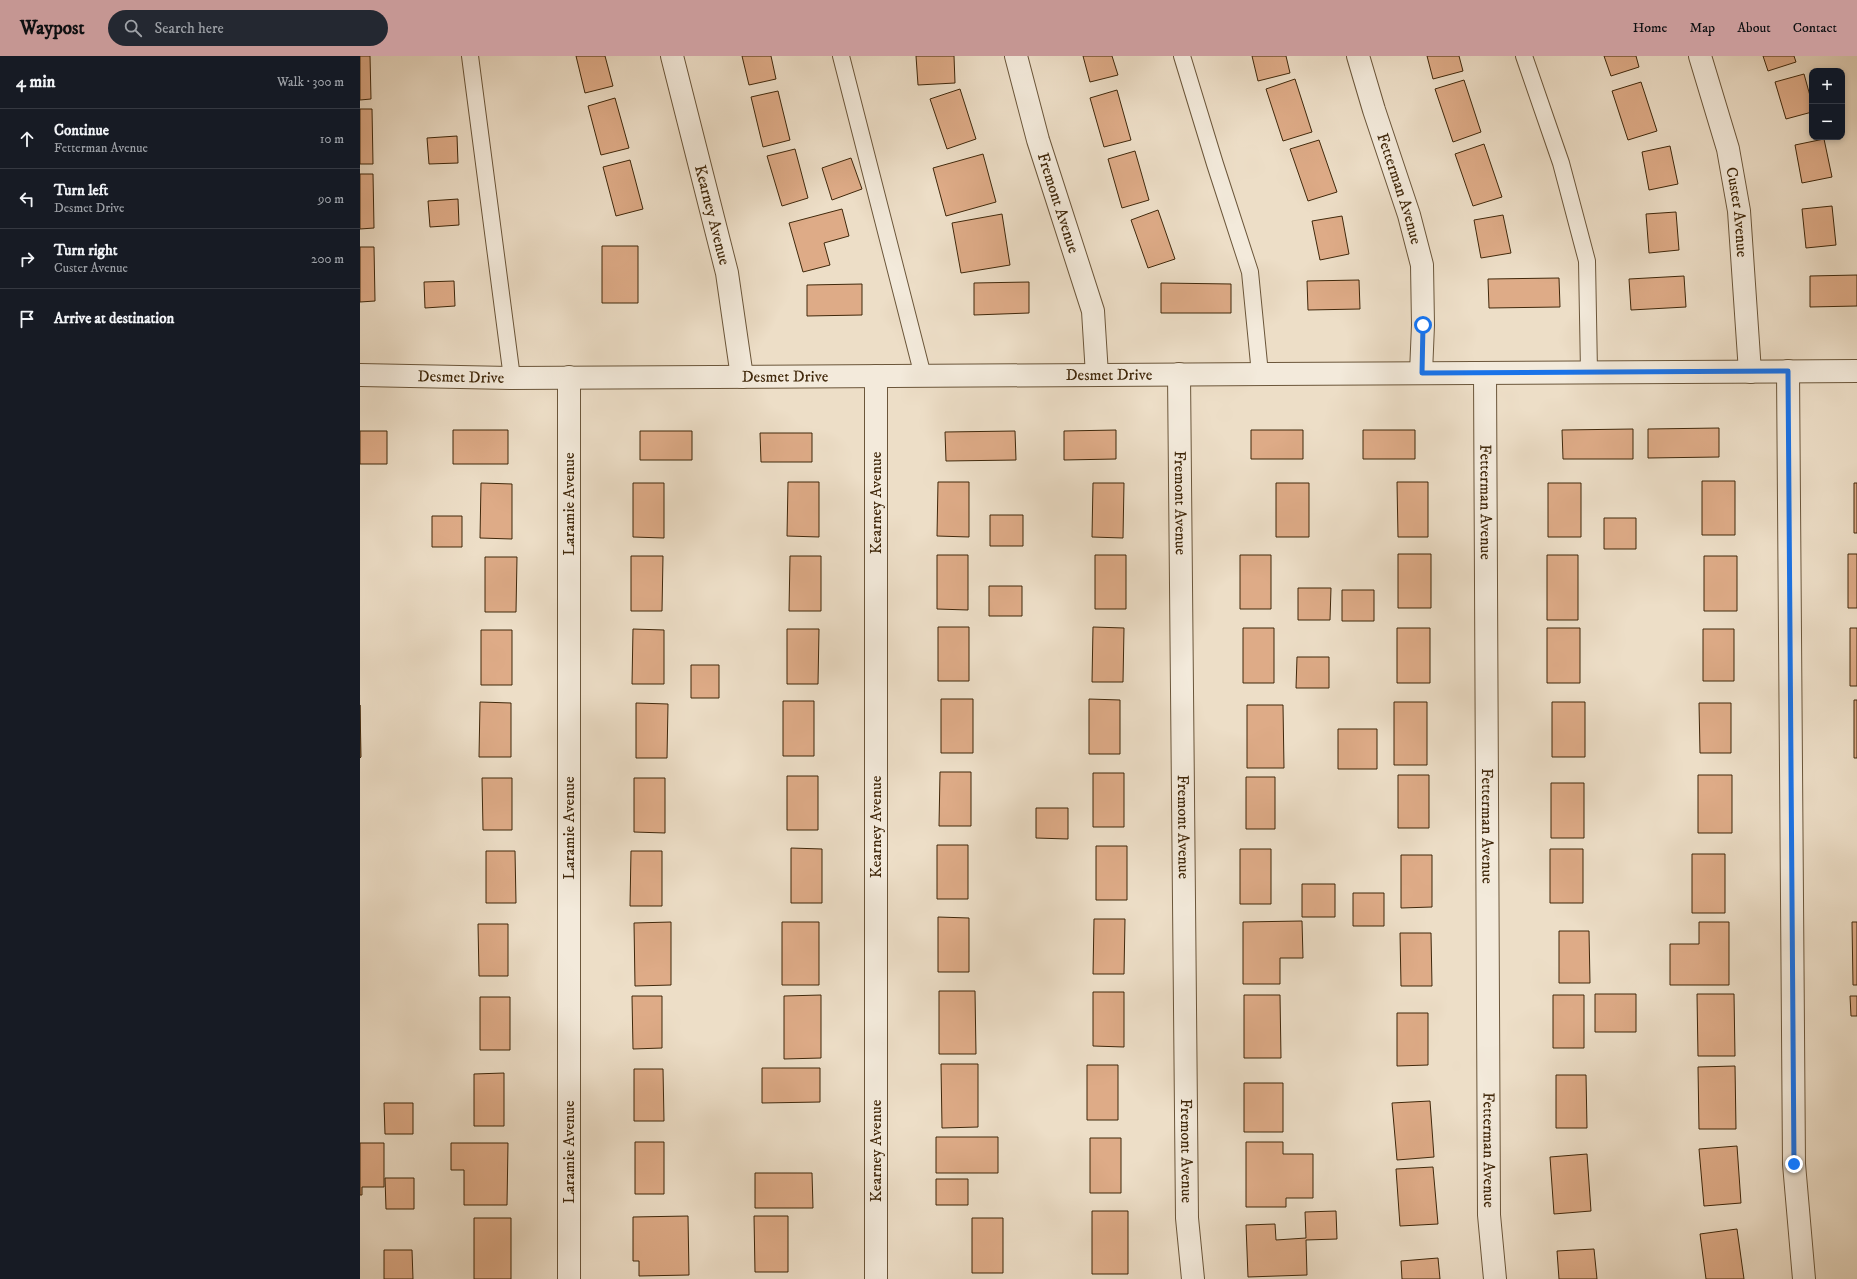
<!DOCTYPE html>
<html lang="en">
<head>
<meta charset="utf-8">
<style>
  body { margin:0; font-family:"IM FELL DW Pica",serif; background:#242831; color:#f1f3f6 }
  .controls { position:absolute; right:12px; top:12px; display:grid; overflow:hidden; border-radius:8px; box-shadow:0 2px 6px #0003 }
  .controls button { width:36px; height:36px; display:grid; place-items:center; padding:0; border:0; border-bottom:1px solid #363941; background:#171b24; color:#f1f3f6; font:20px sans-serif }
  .stop { position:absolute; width:12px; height:12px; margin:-9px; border:3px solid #1a73e8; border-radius:50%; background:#fff }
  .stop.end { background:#1a73e8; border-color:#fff; box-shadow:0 1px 4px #0008 }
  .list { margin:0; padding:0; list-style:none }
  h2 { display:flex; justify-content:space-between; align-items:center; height:52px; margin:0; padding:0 16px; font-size:17px }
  h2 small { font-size:13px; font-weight:400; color:#9ea1a6 }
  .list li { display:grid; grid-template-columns:26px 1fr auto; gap:12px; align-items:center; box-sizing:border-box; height:60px; padding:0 16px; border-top:1px solid #363941 }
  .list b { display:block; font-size:15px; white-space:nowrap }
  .list p { margin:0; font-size:13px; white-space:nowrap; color:#9ea1a6 }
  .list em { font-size:13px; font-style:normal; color:#9ea1a6 }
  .icon { flex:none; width:22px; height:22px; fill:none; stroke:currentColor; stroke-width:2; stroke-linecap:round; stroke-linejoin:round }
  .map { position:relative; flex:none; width:1497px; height:1223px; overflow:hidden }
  header { display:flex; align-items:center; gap:24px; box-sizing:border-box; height:56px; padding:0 20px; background:#c59692; color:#111 }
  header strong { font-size:19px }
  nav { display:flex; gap:22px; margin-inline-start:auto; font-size:14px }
  .search { width:280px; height:36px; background:#242831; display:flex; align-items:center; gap:10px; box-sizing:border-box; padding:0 14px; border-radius:22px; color:#9ea1a6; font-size:15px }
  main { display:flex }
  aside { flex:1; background:#171b24 }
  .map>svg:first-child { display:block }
  .building { fill:#deab87; stroke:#40280b }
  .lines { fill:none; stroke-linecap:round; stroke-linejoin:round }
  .lane-casing { stroke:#6b563a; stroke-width:18 }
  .street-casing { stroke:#6b563a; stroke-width:24 }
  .lane { stroke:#f3eadb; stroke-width:16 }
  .street { stroke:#f3eadb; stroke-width:22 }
  .route { stroke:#1a73e8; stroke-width:5 }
  .labels { text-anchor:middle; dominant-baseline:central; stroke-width:3; stroke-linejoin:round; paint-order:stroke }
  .street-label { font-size:16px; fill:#40280b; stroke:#f3eadb }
</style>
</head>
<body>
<header>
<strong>Waypost</strong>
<div class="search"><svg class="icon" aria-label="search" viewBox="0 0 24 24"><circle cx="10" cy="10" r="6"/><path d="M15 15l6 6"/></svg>Search here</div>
<nav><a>Home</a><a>Map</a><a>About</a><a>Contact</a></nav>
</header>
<main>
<aside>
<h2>4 min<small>Walk · 300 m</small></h2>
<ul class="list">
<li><svg class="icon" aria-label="ahead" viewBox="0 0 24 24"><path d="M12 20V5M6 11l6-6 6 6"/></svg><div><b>Continue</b><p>Fetterman Avenue</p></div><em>10 m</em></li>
<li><svg class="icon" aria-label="left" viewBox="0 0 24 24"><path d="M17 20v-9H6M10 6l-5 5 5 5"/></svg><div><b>Turn left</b><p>Desmet Drive</p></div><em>90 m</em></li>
<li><svg class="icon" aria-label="right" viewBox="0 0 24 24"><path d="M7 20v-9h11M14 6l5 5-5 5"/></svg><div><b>Turn right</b><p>Custer Avenue</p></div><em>200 m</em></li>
<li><svg class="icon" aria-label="arrive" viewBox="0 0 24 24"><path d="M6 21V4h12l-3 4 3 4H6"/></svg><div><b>Arrive at destination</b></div></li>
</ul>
</aside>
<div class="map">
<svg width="1497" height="1223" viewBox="0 0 1497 1223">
  <rect width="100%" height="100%" fill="#eddec7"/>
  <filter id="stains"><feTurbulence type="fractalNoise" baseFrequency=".005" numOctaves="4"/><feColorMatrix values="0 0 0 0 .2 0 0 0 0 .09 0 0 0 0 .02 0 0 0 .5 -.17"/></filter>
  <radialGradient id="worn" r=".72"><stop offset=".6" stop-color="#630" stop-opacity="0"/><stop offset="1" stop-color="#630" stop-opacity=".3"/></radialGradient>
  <path class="building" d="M0,0H10L11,43L0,44Z
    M216,0H245L253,30L225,37Z
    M382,0H411L416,23L389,29Z
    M556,0H594L595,27L558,29Z
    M723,0H752L758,19L730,26Z
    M892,0H926L930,17L898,25Z
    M1067,0H1099L1103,15L1073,23Z
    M1244,0H1276L1279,11L1251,20Z
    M1403,0H1434L1436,6L1408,15Z
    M1444,18L1452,47V56L1426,63L1415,26Z
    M935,23L952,76L923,85L906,33Z
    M1104,24L1121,76L1093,86L1075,33Z
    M1281,26L1297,75L1268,84L1252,35Z
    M600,33L616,83L587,93L570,43Z
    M757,34L771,84L744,91L730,42Z
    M418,35L430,84L403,91L391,41Z
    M255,42L269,92L241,99L228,50Z
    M0,53H12L13,108H0Z
    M97,80L98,107L69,108L67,82Z
    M1464,83L1472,121L1442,127L1435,89Z
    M959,84L977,136L948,145L930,93Z
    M1124,88L1142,141L1113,150L1095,98Z
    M1310,90L1318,128L1289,134L1282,96Z
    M435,93L448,142L422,150L407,100Z
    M775,95L789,144L762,152L748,103Z
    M623,98L636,146L586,160L573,112Z
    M491,102L502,133L472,144L462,112Z
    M270,104L283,153L256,160L243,111Z
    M0,118H13L14,172L0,173Z
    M98,143L99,169L70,171L68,145Z
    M1472,150L1476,189L1446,192L1442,153Z
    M482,153L489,180L464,187L470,209L443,216L429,167Z
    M798,154L815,203L788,212L771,164Z
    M1316,156L1319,194L1289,197L1286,158Z
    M642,158L650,209L601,217L592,167Z
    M1143,159L1151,197L1121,202L1114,164Z
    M982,160L989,198L960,204L952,165Z
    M242,190H278V247H242Z
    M0,191H14L15,245L0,246Z
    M1497,219V250L1450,251V220Z
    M1324,220L1326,251L1271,254L1269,223Z
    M1199,222L1200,251L1129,252L1128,223Z
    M999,224L1000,253L948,254L947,225Z
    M94,225L95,250L65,252L64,226Z
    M669,226V257L614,259V227Z
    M801,227L871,228V257H801Z
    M502,228V259L447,260V229Z
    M1359,372V401L1288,402V373Z
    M1273,373V403H1203L1202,374Z
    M93,374H148V408H93Z
    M756,374V403L704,404V375Z
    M891,374H943V403H891Z
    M1003,374H1055V403H1003Z
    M0,375H27V408H0Z
    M280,375H332V404H280Z
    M655,375L656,404L586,405L585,376Z
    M400,377H452V406H401Z
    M1342,425H1375V479H1342Z
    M428,426H459V481L427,480Z
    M578,426H609V481L577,480Z
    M1037,426H1068V481H1038Z
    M121,427L152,428V483L120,482Z
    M273,427H304V482L273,481Z
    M733,427H764L763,482L732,481Z
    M916,427H949V481H916Z
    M1188,427H1221V481H1188Z
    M1494,427H1497V477H1494Z
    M630,459H663V490H630Z
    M72,460H102V491H72Z
    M1244,462H1276V493H1244Z
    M1038,498H1071V552H1038Z
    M1488,498H1497V552H1488Z
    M577,499H608V554L577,553Z
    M735,499H766V553H735Z
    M880,499H911V553H880Z
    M1187,499H1218V564H1187Z
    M271,500H303L302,555H271Z
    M430,500H461V555H429Z
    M1344,500H1377V555H1344Z
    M125,501H157L156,556H125Z
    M629,530H662V560H629Z
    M938,532H971L970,564H938Z
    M982,534H1014V565H982Z
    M578,571H609V625H578Z
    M733,571L764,572L763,626H732Z
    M883,572H914V627H883Z
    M1037,572H1070V627H1037Z
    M1187,572H1220V627H1187Z
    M1490,572H1497V630H1490Z
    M273,573L304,574V628H272Z
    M427,573H459L458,628H427Z
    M1343,573H1374V625H1343Z
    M121,574H152V629H121Z
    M937,601H969V632H936Z
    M331,609H359V642H331Z
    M581,643H613V697H581Z
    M729,643L760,644V698H729Z
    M1494,644H1497V702H1494Z
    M423,645H454V700H423Z
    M120,646L151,647V701H119Z
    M1034,646H1067V709H1034Z
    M1192,646H1225V701H1192Z
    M276,647L308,648L307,702H276Z
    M1339,647H1371V697H1340Z
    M0,649L1,701L0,702Z
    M887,649H923L924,712H887Z
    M978,673H1017V713H978Z
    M580,716H611V770H579Z
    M733,717H764V771H733Z
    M1038,719H1069V772H1038Z
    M1338,719H1372V777H1338Z
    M427,720H458V774H427Z
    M886,721H915V773H886Z
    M122,722H152V774H123Z
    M274,722H305V777L274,776Z
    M1191,727H1224V782H1191Z
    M676,752H708V783L676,782Z
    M577,789H608V843H577Z
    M736,790H767V844H736Z
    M431,792L462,793V847H431Z
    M880,793H911V848H880Z
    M1190,793H1223V847H1190Z
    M126,795H155L156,847H126Z
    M271,795H302V850H270Z
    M1332,798H1365V857H1332Z
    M1041,799H1072V851L1041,852Z
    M942,828H975V861H942Z
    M993,837H1024V870H993Z
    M578,861L609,862V916H578Z
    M734,863H765L764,918H733Z
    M942,865L943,902H920V928H883V866Z
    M311,866V929L275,930L274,867Z
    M422,866H459V929H422Z
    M1339,866H1369V929H1310V888H1339Z
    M1492,866H1497V929H1493Z
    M118,868H148V920H119Z
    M1199,875H1229L1230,927H1199Z
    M1040,877H1071L1072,930H1041Z
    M579,935H615L616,998H579Z
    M733,936H764V991L733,990Z
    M1235,938H1276V976H1235Z
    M1337,938H1374L1375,1000H1338Z
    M461,939V1002L424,1003V940Z
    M884,939H920L921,1002H884Z
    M1193,939H1224V992H1193Z
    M272,940H302V992L273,993Z
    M1490,940H1497V960H1491Z
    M120,941H150V994H120Z
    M1037,957H1068V1009L1037,1010Z
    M581,1008H618V1071L582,1072Z
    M727,1009H758V1064H727Z
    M1375,1010L1376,1073H1339L1338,1011Z
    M402,1012H460V1046L402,1047Z
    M274,1013H303L304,1065H274Z
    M144,1017V1070H114V1018Z
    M1196,1019H1226L1227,1072H1196Z
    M884,1027H923V1076H884Z
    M1070,1045L1074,1101L1037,1104L1032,1047Z
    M24,1047H53V1078H25Z
    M576,1081H638V1117H576Z
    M730,1082H761V1137H730Z
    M275,1086H304V1138H275Z
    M886,1086H923V1098H953V1142H926V1151H886Z
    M0,1087H24V1131H2V1139H0Z
    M91,1087H148L147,1149H104V1114H91Z
    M1377,1090L1381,1147L1344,1150L1339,1093Z
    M1227,1098L1231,1155L1194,1158L1190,1101Z
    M1073,1111L1078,1168L1040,1170L1036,1113Z
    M395,1117H452L453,1152H395Z
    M25,1122H54V1153H26Z
    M576,1123H608V1149H576Z
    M732,1155H768V1218H732Z
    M976,1155L977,1183L946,1184L947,1219L888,1221L886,1169L915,1168L916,1184L946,1182L945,1156Z
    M328,1160L329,1219L279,1220V1205H273V1161Z
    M394,1160H428V1216H395Z
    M114,1162H151V1223H114Z
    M612,1162H643V1217H612Z
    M1377,1173L1384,1223H1346L1340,1178Z
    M1234,1193L1237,1223H1199L1197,1195Z
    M24,1194H52L53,1223H24Z
    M1078,1202L1080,1223H1042L1041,1205Z"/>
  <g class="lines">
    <g class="lane-casing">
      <path id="lane" d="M110,0L152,322
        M481,0L563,320
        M822,0L855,108L890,216L900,318
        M1164,0L1201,107L1227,205L1229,316"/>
    </g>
    <g class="street-casing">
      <g id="street">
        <path id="s1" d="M312,0L367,217L382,321"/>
        <path id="s2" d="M656,0L678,84L733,255L737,319"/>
        <path id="s3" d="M998,0L1014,54L1049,159L1062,209L1063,269L1061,317"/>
        <path id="s4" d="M1340,0L1368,93L1379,155L1390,316"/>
        <path d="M1428,315L1434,1108L1444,1223"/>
        <path id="s5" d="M1125,317L1129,1159L1135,1223"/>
        <path id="s6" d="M819,318L827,1162L833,1223"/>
        <path id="s7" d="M0,319L152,322L1497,315"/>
        <path d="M516,320V1223"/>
        <path d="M209,321V1223"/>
      </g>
    </g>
    <use href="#lane" class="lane"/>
    <use href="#street" class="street"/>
  </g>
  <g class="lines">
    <path class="route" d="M1063,269L1062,317L1428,315L1434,1108"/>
  </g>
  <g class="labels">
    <g class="street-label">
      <text stroke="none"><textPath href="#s3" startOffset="139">Fetterman Avenue</textPath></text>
      <text stroke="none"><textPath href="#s2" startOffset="153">Fremont Avenue</textPath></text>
      <text stroke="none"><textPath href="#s4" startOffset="161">Custer Avenue</textPath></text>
      <text stroke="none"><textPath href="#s1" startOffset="164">Kearney Avenue</textPath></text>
      <text stroke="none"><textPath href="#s7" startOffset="749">Desmet Drive</textPath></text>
      <text stroke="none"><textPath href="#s7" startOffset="425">Desmet Drive</textPath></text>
      <text stroke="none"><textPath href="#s7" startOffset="101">Desmet Drive</textPath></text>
      <text stroke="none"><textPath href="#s5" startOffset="129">Fetterman Avenue</textPath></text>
      <text transform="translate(516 447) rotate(-90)">Kearney Avenue</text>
      <text stroke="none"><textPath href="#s6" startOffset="129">Fremont Avenue</textPath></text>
      <text transform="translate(209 448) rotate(-90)">Laramie Avenue</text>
      <text stroke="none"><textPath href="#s5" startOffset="453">Fetterman Avenue</textPath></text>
      <text transform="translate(516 771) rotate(-90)">Kearney Avenue</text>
      <text stroke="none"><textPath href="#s6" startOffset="453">Fremont Avenue</textPath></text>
      <text transform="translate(209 772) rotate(-90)">Laramie Avenue</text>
      <text stroke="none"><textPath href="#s5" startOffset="777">Fetterman Avenue</textPath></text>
      <text transform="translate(516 1095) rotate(-90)">Kearney Avenue</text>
      <text stroke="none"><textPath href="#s6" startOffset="777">Fremont Avenue</textPath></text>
      <text transform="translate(209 1096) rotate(-90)">Laramie Avenue</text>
    </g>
  </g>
  <rect width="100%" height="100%" filter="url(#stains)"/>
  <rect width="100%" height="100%" fill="url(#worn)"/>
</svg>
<div class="controls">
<button>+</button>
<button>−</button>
</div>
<div class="stop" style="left:1063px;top:269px"></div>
<div class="stop end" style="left:1434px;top:1108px"></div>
</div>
</main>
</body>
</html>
